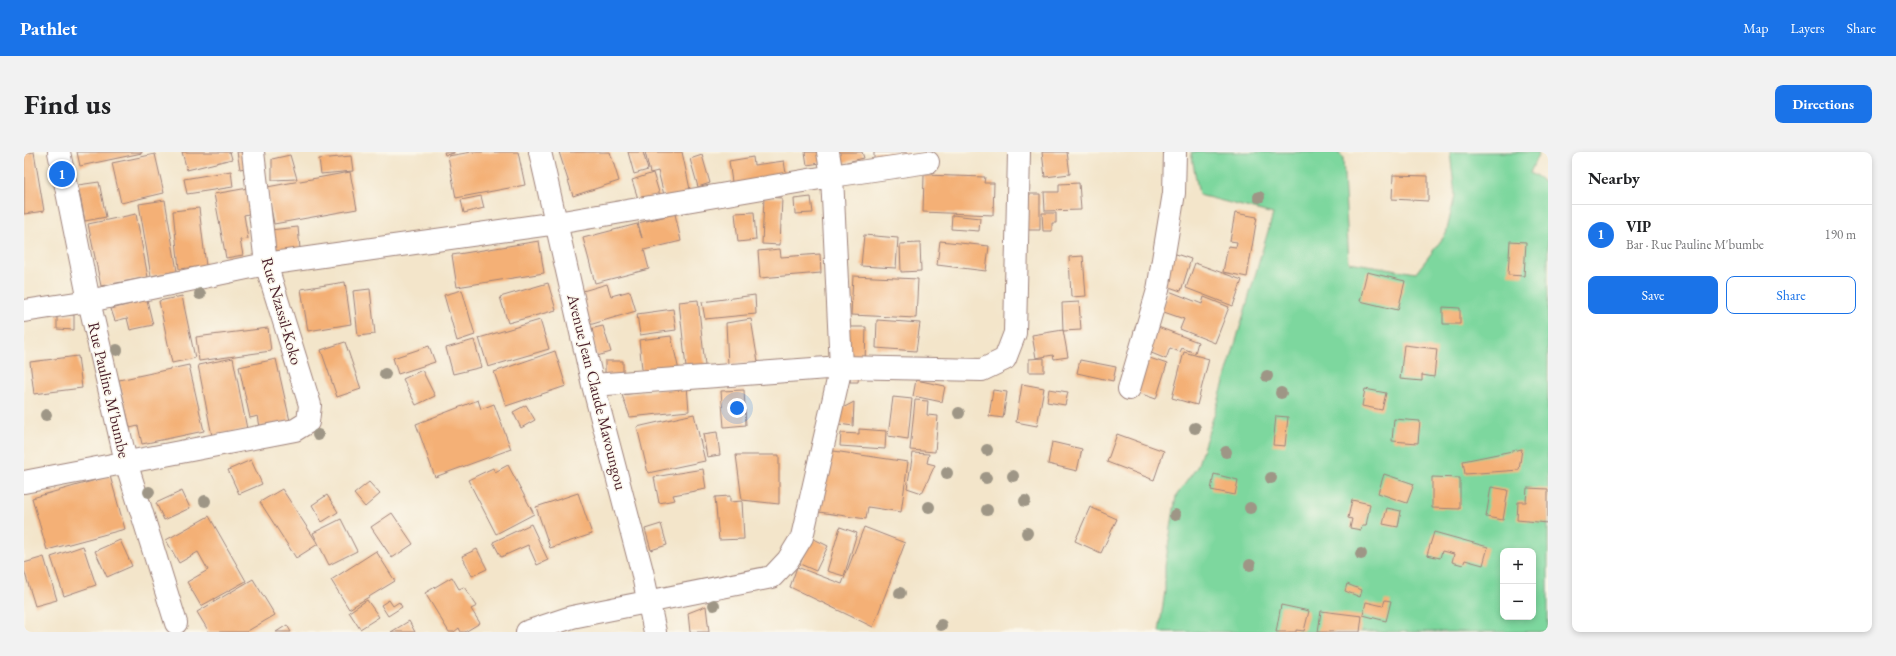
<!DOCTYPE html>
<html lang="en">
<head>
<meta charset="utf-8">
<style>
  body { margin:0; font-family:"EB Garamond",serif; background:#f2f2f2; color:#202124 }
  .controls { position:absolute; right:12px; bottom:12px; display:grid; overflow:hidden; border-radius:8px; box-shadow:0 2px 6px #0003 }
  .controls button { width:36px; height:36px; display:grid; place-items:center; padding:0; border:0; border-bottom:1px solid #e0e0e0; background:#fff; color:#202124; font:20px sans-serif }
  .you { position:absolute; left:713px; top:256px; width:14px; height:14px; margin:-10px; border:3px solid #fff; border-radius:50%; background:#1a73e8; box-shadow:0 0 0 6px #1a73e833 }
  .badge { display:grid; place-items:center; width:26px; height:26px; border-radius:50%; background:#1a73e8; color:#fff; font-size:13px; font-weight:700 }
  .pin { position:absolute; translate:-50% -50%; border:2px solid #fff; box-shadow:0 1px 4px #0006 }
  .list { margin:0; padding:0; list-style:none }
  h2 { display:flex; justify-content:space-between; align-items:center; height:52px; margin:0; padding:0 16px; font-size:17px }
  h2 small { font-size:13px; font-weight:400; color:#757577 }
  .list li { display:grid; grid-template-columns:26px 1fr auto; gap:12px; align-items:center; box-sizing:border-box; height:60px; padding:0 16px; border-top:1px solid #e0e0e0 }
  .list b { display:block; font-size:15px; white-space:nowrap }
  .list p { margin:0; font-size:13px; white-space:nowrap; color:#757577 }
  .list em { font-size:13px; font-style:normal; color:#757577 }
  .actions { display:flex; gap:8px; padding:12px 16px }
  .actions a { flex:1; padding:9px 0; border:1px solid #1a73e8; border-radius:8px; text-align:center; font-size:14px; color:#1a73e8 }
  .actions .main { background:#1a73e8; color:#fff }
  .map { position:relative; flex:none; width:1524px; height:480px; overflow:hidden; border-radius:8px }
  header { display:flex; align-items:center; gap:24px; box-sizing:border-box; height:56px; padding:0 20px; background:#1a73e8; color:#fff }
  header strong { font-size:19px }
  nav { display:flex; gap:22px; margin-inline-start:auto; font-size:14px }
  .intro { display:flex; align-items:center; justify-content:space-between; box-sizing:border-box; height:96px; padding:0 24px }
  h1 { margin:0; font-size:28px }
  .button { padding:10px 18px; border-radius:8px; background:#1a73e8; color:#fff; font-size:14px; font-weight:700 }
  main { display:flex; gap:24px; padding:0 24px }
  aside { flex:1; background:#fff; border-radius:8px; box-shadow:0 2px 6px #0003 }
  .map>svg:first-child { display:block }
  .green { fill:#7dd79e; stroke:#647b64; fill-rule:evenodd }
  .building { fill:#f4b076 }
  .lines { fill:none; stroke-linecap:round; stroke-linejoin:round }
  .street-casing { stroke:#9e827a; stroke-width:24 }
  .street { stroke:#fff; stroke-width:22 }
  .tree { fill:#9e9686 }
  .labels { text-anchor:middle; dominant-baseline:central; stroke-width:3; stroke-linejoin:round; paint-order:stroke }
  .street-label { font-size:16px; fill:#4a1f2b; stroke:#fbf7ec }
</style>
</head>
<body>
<header>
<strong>Pathlet</strong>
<nav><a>Map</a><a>Layers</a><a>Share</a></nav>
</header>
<div class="intro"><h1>Find us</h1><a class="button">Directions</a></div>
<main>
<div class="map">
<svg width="1524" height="480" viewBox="0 0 1524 480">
  <rect width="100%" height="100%" fill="#fbf7ec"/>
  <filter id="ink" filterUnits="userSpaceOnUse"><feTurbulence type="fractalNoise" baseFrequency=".025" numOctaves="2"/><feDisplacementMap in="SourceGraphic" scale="8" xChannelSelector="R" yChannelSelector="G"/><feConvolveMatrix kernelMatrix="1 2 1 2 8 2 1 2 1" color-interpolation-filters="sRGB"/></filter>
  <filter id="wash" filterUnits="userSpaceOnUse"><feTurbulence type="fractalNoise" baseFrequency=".012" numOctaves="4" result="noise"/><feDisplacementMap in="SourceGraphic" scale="16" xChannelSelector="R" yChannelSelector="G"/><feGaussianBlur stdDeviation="0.9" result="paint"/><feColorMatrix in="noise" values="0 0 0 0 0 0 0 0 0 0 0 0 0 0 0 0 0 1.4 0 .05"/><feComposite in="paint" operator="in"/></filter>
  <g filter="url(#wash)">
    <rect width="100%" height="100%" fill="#f3e5ca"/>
    <path class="green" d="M1167,0H1315L1319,6L1325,110L1392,121L1422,82L1431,43L1426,0H1515L1506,21L1520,30H1524V480H1135L1141,439V414L1152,344L1173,315L1193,254L1249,62L1175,43ZM1479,399H1509V465H1479Z"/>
    <g id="blocks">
      <path class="building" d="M10,0L20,59L0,62V2Z
        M53,0H118V1L56,14Z
        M158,0H206L208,7L163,18Z
        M213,0H223L226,15L216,17Z
        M420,0H430V1L421,3Z
        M448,0H494L501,33L432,46L424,4Z
        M535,0H586L595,29L549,44Z
        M604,0H619L624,18L610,22Z
        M621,0H658L667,42L641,47L634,19L626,21Z
        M781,0H801L803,10L783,13Z
        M811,0H838L840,6L814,12Z
        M850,0H884L885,9L850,10Z
        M1018,0H1043L1046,22L1021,25Z
        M131,2L140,41L97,51L88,11Z
        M266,3L273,27L248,28V7Z
        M678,3L686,31L674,35L666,7Z
        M327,4L329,19L297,22L295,7Z
        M729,5L730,13L760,9L763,28L709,37L705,9Z
        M207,19L209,35L163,42L160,27Z
        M326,20L333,57L250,72L243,35Z
        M629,21L638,50L616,53L608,28Z
        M900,23L961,25L960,31H970L969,63L899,60Z
        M1369,23L1404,24V49L1368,47Z
        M75,30L82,65L61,69L54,33Z
        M1055,31L1057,58L1021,59L1020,40H1035V32Z
        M224,36L229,61L220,63L224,87L216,88L219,103L202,106L190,42Z
        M998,42H1016V78H999Z
        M457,44L460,56L440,61L437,48Z
        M740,45L758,46L756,93L738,92Z
        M787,45L789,61L771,62L770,47Z
        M141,48L153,119L127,124L115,52Z
        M175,56L182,114L155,117L149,59Z
        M730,60L732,88L714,90L711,61Z
        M1018,61H1032V71H1028V79H1019Z
        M1211,61L1233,65L1223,125L1199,120L1204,94L1212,95L1213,90L1206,89Z
        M112,62L124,125L77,134L64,72Z
        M651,62L657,89L620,98L625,117L571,131L559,86L613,72L618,86L614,71Z
        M928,63L956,66L955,79L927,77Z
        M274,75L276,97L248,100L246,78Z
        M840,83L874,86L872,116L837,114Z
        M515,89L520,121L433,135L428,103Z
        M916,89L965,94L962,119L913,113Z
        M1486,89L1502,90L1500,124L1484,123Z
        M896,91L897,119L877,120L876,92Z
        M756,97L757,105L796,102L797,121L736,126L734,99Z
        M1149,101L1167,107L1157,139L1139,133Z
        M1059,104L1062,144L1047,145L1045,105Z
        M1171,111L1218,128L1209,154L1162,136Z
        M1343,120L1381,129L1374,158L1336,149Z
        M829,124L894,127L892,166L827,163Z
        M321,130L327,172L284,179L277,137Z
        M524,131L532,158L484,171L476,145Z
        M583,132L587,144L606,139L612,159L562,174L552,141Z
        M346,137L351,182L334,184L329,139Z
        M438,138L451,183L433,189L420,143Z
        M1145,139L1178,152L1180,145L1205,155L1191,191L1156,177L1160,167L1137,159Z
        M731,143L732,162L681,167L678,150Z
        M158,144L171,206L148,211L135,149Z
        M123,148L129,173L106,178L103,166L91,169L87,157Z
        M674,148L682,223L663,225L655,150Z
        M1055,150L1057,178L1039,179L1038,151Z
        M1419,155L1436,156V172H1419Z
        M649,157L652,178L616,183L613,162Z
        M33,163H50V178L33,177Z
        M727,167L734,210L704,213L702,171Z
        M516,168L525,197L464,215L455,186Z
        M853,168L896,171L892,199L852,196Z
        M579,174L587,200L573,204L566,177Z
        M815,175H842L841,210L814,208Z
        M1134,175L1174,190L1171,201L1158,196L1156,200L1146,196L1142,207L1125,200Z
        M244,176L247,199L175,209L172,185Z
        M1039,178L1044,205L1030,207L1029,203L1012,206L1008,183Z
        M647,184L656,223L619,227L615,188Z
        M450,188L458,215L429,222L422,196Z
        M321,190L337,237L313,245L297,198Z
        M1380,193L1413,197L1410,225L1398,223V229L1376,227Z
        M405,194L411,210L374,222L369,206Z
        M531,199L542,234L482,254L470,220Z
        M1160,200L1185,207L1173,253L1148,246Z
        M54,204L58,236L10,242L6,210Z
        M1120,204L1143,212L1132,247L1109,239Z
        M209,206L223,277L188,284L174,213Z
        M1020,206V220H1005V207Z
        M252,207L266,269L236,275L234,264L226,266L215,215Z
        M1056,208L1092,215L1089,229L1053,221Z
        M581,209H599V229H581Z
        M165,213L180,279L118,292L114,274L106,276L95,228Z
        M398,218L411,244L392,253L379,227Z
        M827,221L835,222L834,230H826Z
        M892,228L921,234L918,250L889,244Z
        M998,232L1020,236L1013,274L992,270Z
        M663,234L665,259L606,265L598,243Z
        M1025,237L1044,240L1041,253L1023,250Z
        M1341,237L1362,241L1358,258L1338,254Z
        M720,238L722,273L700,275L697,239Z
        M969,238L983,240L979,266L965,264Z
        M869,245L888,247L884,287L864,284Z
        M454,248L457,257L470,252L487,297L411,325L392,272Z
        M891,248L904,249L903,263L914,264L911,300L886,298Z
        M830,250L829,274L808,271L809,261Z
        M502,253L511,268L497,276L489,260Z
        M670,262L681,309L624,321L613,275Z
        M1252,264L1264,265L1261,294L1249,293Z
        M1370,267L1396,269L1394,291L1368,289Z
        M835,277L862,279L861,297L816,294L817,281L835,282Z
        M693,280L696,303L683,305L679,282Z
        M1093,282L1140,299L1130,328L1083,310Z
        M1028,290L1058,297L1053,319L1024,312Z
        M1498,297L1495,318L1441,322L1439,309Z
        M803,298L884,310L877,360L844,355L842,367L795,360Z
        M889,301L905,302L903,311L911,313L898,341L883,336Z
        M712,303H755V352L718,348Z
        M227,308L238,332L215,342L204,318Z
        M484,313L510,362L472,382L444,328L469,316L471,320Z
        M679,317L682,337L649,343L651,348L635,351L630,325Z
        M1190,322L1214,328L1211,343L1187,338Z
        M1360,322L1390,332L1383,351L1354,341Z
        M86,324L101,377L23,398L8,346Z
        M1408,325L1436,326V357L1408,356Z
        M345,330L356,342L341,355L330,342Z
        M1467,335L1484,338L1479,368L1462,365Z
        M1503,336L1524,337V371L1493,368L1494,350H1502Z
        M258,337L294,392L272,406L236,350Z
        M158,339L166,356L140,368L132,351Z
        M554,341L568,382L526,396L512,355Z
        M303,343L314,360L298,370L288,353Z
        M706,344V350L718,349L720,387L695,388L691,345Z
        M1328,348L1346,352L1342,374H1338L1337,378L1326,376L1328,367L1324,366Z
        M1066,355L1093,367L1077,401L1051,389Z
        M1363,356L1377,359L1374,375L1359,372Z
        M368,361L389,392L368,406L347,375Z
        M185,364L222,429L177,454L163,430L184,418L174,400L155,411L142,388Z
        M317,367L333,399L305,413L289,381Z
        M507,372L524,408L513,413L504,393L477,405L469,390Z
        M637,372L643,393L627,398L621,377Z
        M816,375L833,381L820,424L803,419Z
        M840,375L881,391L849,475L766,435L773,415L818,432Z
        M1410,380L1464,395L1459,413L1441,408L1439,413L1428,410L1430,402L1418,399L1416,406L1403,403Z
        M788,386L804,394L792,419L776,412Z
        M96,388L108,414L83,425L71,399Z
        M59,394L72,433L40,444L27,405Z
        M453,397L463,417L448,424L438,404Z
        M352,399L371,429L325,457L307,428Z
        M20,405L33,448L11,454L0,418V411Z
        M428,425L435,437L440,435L453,454L447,457L456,471L441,480H437L435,476L430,480H425L401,441Z
        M229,427L251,463L222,480H185L173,460Z
        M1323,432L1338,438L1336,445L1321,439Z
        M343,448L355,465L336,477L325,460Z
        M365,448L369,454L375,450L378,455L364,464L357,453Z
        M1361,448L1367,449L1362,469L1339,463L1342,450L1359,454Z
        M1257,453L1285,459L1280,479L1272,478V480H1252Z
        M682,454L685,480H666L664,461Z
        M1297,459L1338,464L1336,480H1294Z
        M385,469L391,480H367Z
        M263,473L267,480H252Z"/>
    </g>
  </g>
  <g filter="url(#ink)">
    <use href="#blocks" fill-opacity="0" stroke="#9e827a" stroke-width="1"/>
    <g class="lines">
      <g class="street-casing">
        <path id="street" d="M35,0L65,149L102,310L152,471
          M516,0L569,233L618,419L631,480
          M0,159L65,149L242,112L533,71L808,24L904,10
          M569,233L817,215L958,218L981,207L991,181L995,0
          M1105,237L1134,138L1150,41L1151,0
          M0,330L271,278L284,270L286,253L242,112L229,0
          M503,480L548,465L748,425L764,408L778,385L817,215L808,24L804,0"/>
      </g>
      <use href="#street" class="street"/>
    </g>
    <g class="tree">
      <circle cx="1235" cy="45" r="6"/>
      <circle cx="176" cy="142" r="6"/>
      <circle cx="93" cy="198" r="6"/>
      <circle cx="361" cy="222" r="6"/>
      <circle cx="1243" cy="224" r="6"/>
      <circle cx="1257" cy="241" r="6"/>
      <circle cx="935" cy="261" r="6"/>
      <circle cx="22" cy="263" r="6"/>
      <circle cx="1171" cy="276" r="6"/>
      <circle cx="294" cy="283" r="6"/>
      <circle cx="963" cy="298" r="6"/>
      <circle cx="1202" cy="300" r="6"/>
      <circle cx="923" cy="321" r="6"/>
      <circle cx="989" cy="324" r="6"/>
      <circle cx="962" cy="326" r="6"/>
      <circle cx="1247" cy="326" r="6"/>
      <circle cx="125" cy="340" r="6"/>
      <circle cx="181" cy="349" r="6"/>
      <circle cx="1001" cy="349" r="6"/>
      <circle cx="905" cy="355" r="6"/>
      <circle cx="1226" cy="356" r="6"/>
      <circle cx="963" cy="358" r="6"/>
      <circle cx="1151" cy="363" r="6"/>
      <circle cx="1003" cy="381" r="6"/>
      <circle cx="1337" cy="402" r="6"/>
      <circle cx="1226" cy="413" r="6"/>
      <circle cx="876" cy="441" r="6"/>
      <circle cx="690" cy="453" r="6"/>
      <circle cx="917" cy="473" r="6"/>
    </g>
  </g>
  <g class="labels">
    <g class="street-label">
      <text transform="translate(258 159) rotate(74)">Rue Nzassil-Koko</text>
      <text transform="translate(85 238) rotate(77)">Rue Pauline M'bumbe</text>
      <text transform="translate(573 240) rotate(76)">Avenue Jean Claude Mavoungou</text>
    </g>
  </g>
</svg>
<div class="controls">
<button>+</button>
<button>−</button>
</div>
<div class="you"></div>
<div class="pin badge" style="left:38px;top:22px">1</div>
</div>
<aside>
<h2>Nearby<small></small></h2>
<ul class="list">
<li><span class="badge">1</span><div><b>VIP</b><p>Bar · Rue Pauline M'bumbe</p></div><em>190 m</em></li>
</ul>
<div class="actions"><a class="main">Save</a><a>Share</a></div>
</aside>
</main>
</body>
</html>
